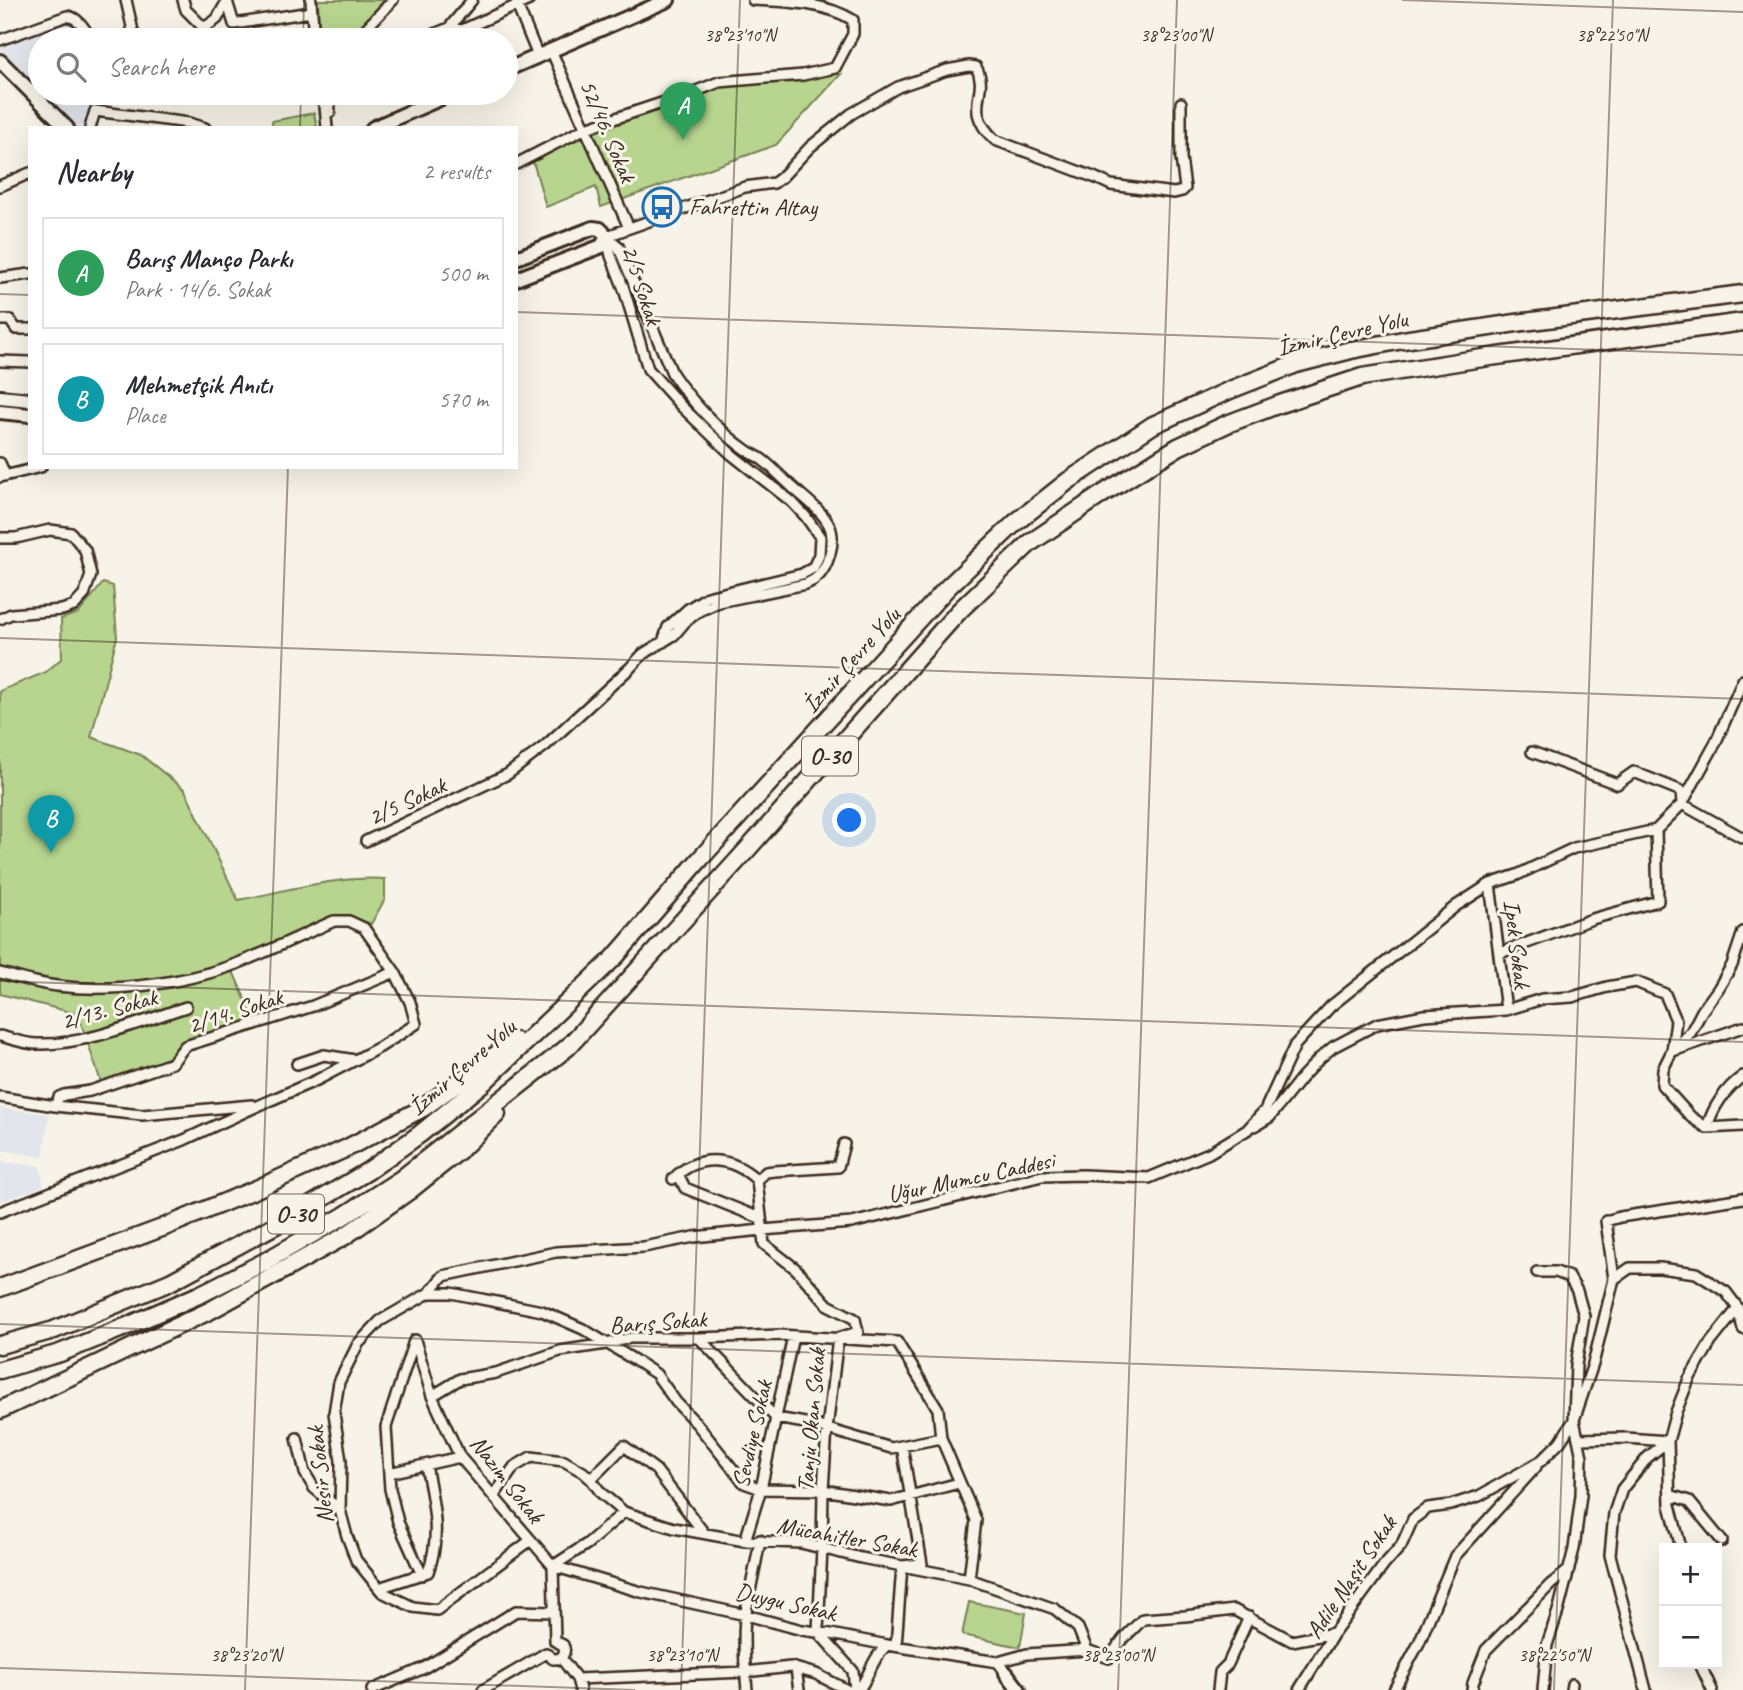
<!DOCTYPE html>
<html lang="en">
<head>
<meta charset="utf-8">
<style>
  body { margin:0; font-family:Caveat,sans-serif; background:#f2f2f3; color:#2b2b33 }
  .controls { position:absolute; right:21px; bottom:21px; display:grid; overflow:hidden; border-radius:0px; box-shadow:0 7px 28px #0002 }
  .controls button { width:63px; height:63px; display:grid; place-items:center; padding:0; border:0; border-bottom:2px solid #e1e1e2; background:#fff; color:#2b2b33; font:35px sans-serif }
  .you { position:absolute; left:850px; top:821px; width:24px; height:24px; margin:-18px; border:5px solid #fff; border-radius:50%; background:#1a73e8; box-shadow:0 0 0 10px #1a73e833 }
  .badge { display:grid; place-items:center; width:46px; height:46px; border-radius:50%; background:#1f6fb2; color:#fff; font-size:23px; font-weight:700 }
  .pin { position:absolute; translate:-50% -58px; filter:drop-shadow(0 2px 4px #0008) }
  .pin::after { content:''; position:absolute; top:37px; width:24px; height:21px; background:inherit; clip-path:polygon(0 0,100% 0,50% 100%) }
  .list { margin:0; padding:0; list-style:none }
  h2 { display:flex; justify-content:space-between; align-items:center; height:91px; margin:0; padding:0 28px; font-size:30px }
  h2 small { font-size:23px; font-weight:400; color:#7c7c81 }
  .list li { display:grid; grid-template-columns:46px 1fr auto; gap:21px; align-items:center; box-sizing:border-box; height:112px; margin:0 14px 14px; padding:0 14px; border:2px solid #e1e1e2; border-radius:0px }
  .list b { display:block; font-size:26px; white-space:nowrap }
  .list p { margin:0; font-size:23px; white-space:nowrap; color:#7c7c81 }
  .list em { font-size:23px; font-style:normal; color:#7c7c81 }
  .icon { flex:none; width:38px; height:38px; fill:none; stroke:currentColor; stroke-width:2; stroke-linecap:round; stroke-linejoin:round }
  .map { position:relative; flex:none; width:1743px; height:1690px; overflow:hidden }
  .search { position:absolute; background:#fff; box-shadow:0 7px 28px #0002; left:28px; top:28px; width:490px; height:77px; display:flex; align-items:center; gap:18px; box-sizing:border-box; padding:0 24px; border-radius:38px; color:#7c7c81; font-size:26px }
  .panel { position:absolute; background:#fff; box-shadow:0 7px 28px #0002; left:28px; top:126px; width:490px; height:343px; border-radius:0px }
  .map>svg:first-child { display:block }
  .built { fill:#e2e5eb }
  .green { fill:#b7d58e; stroke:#798056; stroke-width:2 }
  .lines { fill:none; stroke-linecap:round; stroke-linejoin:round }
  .street-casing { stroke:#3b2a1e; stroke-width:14 }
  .secondary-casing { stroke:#3b2a1e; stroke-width:18 }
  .highway-casing { stroke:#3b2a1e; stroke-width:21 }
  .street { stroke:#f7f3e8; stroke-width:9 }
  .secondary { stroke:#f7f3e8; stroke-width:12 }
  .highway { stroke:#f7f3e8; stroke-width:16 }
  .ticks { fill:none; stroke:#3b2a1e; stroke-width:2; stroke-opacity:0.45 }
  .labels { text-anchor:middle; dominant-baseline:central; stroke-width:6; stroke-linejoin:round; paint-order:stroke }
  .shield { fill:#f7f3e8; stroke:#73665b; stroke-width:2 }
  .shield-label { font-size:23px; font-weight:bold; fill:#3b2a1e }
  .street-label { font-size:24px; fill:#3b2a1e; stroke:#f7f3e8 }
  .poi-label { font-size:24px; fill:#3b2a1e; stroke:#f7f3e8; text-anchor:start }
  .ticks-label { font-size:18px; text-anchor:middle; fill:#3b2a1e; stroke:#f7f3e8; stroke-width:6; stroke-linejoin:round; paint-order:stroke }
</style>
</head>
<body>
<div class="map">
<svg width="1743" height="1690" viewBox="0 0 1743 1690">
  <rect width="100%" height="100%" fill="#f7f3e8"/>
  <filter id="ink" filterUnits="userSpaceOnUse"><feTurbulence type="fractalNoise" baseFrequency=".0143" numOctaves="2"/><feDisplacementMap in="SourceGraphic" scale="14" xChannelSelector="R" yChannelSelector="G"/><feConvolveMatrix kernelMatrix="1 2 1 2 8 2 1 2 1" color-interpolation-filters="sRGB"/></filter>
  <g filter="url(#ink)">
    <path class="built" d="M69,21L77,34V40H40V93H104L102,105L92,107L82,128H78L0,59L2,46Z
      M0,1108L49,1114L43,1157L0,1150Z
      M0,1162L40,1166L44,1186L0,1202Z"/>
    <path class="green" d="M318,0H388L353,40H320Z
      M841,74L776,145L601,207L596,187L546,207L532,158L689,94L719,84Z
      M314,113L317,128H273L272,121Z
      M103,583L113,586L117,637L91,737L141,755L185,790L238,900C286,891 336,876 385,879V899L371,924L351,916L331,917L229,962L255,1022L102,1085L78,1014L0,994V691L46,672L62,658L61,619L79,613Z
      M969,1602L1026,1613L1020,1647L962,1635Z"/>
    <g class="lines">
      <g class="street-casing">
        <path id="street" d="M126,0L135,40
          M183,0L186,10L204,28L217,19L227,1L234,24L311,12
          M311,0L314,40
          M517,5L538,56
          M449,28L472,0
          M0,40L67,16C80,18 85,30 92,40
          M282,40L313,34
          M355,40L393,0
          M420,40L449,28L462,30L529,0
          M551,50L629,228
          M318,93L325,106L327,128
          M329,93L330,112
          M90,128L95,111L189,123L205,128
          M516,164L586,128L689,94L719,82L803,75L835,68L853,34V20C824,2 786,2 753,0
          M0,186L30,173
          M607,236L745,187L774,183L782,177L810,147L851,114L898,87L947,70L969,66L976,67C991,93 960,107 995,140L1096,178L1111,185L1174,193L1182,191L1185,188L1181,158V103
          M607,238L611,256L624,289L648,369L682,407L731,454L792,502L806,517L820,537L819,555L813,568L802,574L707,597L688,609L668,627L663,642
          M0,278L30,274
          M0,320H10L16,329H30
          M0,361L30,362
          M0,463L5,475
          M0,477L41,467
          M0,538H16L50,530L71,533L85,550L91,575L84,595L74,606L62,610L11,614L0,619
          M1532,752L1617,784L1634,772L1681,791L1682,804L1743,838
          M366,841L508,774L545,746L630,668L643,654L674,635L685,622L699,611L719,602L806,584C808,583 814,580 815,579C828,569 837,540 829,525C820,508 801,496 788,483C779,475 770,465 760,458C755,455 750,453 746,450C720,432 689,399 672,373L618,246L607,236
          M1490,884L1506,1010
          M1500,953L1592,919L1658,901L1656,830L1682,804L1715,744L1743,680
          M0,973C19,978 38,984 57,986C116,993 192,983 246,960C276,948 304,934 334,921H349L364,928L395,972L410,1002L416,1024L380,1047L317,1080L262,1104L184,1140L0,1212
          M0,1036C12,1039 25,1044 37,1044C83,1046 142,1021 186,1007
          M1672,1051L1691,1032L1702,1011L1718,989L1732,965L1743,932
          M1673,1051L1743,1027
          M297,1064L324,1055L355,1060
          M0,1097L55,1106L142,1115L252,1105
          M55,1106L59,1097L64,1095L90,1091L172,1063L185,1046L313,1006L395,972
          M1255,1126L1270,1117L1302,1077L1320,1058L1333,1047L1377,1024L1424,1015L1506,1010L1542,999L1572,997L1607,987L1636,982L1665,994L1676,1020L1672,1051L1663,1069L1662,1085L1691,1117L1707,1128
          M1707,1128C1712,1108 1726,1088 1743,1076
          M1707,1128L1743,1126
          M844,1144L838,1167L774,1171L766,1172L757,1180L764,1244L796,1269L828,1305L855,1319L858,1332L838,1338L827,1429L823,1490L822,1548L818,1632L853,1671L855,1690
          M678,1174L685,1188L760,1218
          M673,1179C698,1153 731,1156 757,1180
          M1614,1279L1630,1268H1660L1696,1273L1726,1292L1738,1308L1711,1342L1689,1379L1676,1412L1668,1441L1670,1505L1681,1548
          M429,1293H451L542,1311L583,1329L636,1361L656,1374L676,1402L697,1424L744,1483L761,1489L823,1490L891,1501L959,1483
          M1738,1308L1743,1329
          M699,1338L776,1418L811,1424L891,1448L941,1438
          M415,1340L432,1396L460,1457L553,1566L555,1641
          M414,1341L386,1427L390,1489L398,1522L422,1575
          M432,1396L460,1379L496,1373L560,1351L606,1344L630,1338H699L779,1335L897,1342L938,1409L941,1438L976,1520L969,1579
          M297,1438L305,1473L314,1488L340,1510
          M1578,1439L1626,1438L1668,1441
          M389,1473L460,1457
          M1670,1495L1689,1501L1722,1541
          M494,1496L514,1467L531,1457L564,1461L583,1472L591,1479
          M624,1512L601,1493L591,1479L624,1446L656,1470L704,1533
          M531,1540L437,1610L413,1607L382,1592L356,1560L347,1536L340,1510L341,1461L334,1413L339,1382L358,1344L380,1321L429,1293L443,1276L556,1252L644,1247L694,1237L762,1230L852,1223L1042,1176L1083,1175L1149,1178L1209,1153L1247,1130L1265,1110L1295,1045L1331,1006L1456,906L1490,884L1517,875L1574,848L1656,830
          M745,1541L761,1489L793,1336
          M553,1566L587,1544L624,1512L674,1528L745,1541L801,1543L861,1558L969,1579L1055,1609L1078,1628L1087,1650
          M553,1566L641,1592L746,1615L802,1630L831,1634L887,1645L998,1662L1006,1673
          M379,1588L428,1572C442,1534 433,1504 426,1465
          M896,1646L902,1566L922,1564L902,1446
          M546,1653L553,1659C562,1660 567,1653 563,1645L555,1641
          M561,1658L577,1679L580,1690
          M998,1662L1027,1654L1087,1650L1109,1658L1124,1638L1143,1619L1185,1616L1234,1610L1292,1641L1334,1633
          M1700,1664L1712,1690
          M796,1669L799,1690
          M577,1679L745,1672L791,1667L816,1674L847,1690
          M372,1690L424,1668L516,1611L554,1612
          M483,1690L546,1653
          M747,1690C745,1669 742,1633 746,1612C750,1588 756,1565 760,1540
          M859,1690C870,1674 872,1659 887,1645
          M1218,1690L1220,1672L1228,1664L1249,1617
          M1299,1690L1334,1633L1384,1565L1401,1546L1413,1519L1428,1508L1451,1505L1479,1496L1541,1461L1560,1442L1574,1420L1576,1365L1584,1316L1577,1291L1569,1277L1556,1272H1537
          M1394,1690L1419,1643L1455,1556L1536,1467
          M1472,1690L1473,1683L1486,1650L1551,1584L1569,1570
          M1543,1690L1547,1645L1559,1608L1574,1549L1581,1495L1582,1457L1574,1420L1593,1364L1614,1279L1606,1221L1620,1217L1743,1198
          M1571,1690L1572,1684
          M1646,1690L1610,1555L1614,1513L1622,1489L1648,1457L1668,1441"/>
      </g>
      <g class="secondary-casing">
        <path id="secondary" d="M0,61L67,128
          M506,70L668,0
          M373,128L453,93
          M516,258L593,228L600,229L607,236L602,246L516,279
          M0,397L30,400
          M0,412L30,415
          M1006,1673L1019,1690"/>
      </g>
      <g class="highway-casing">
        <path id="highway" d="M0,1288L162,1228L254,1190L347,1148L423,1108L515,1041
          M0,1345L54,1330L170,1282L298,1213L368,1171L420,1134L484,1082L615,957L701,858L947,588L1015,523L1068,481L1153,425L1230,390L1296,364L1351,350L1403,340L1516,323L1743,294
          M0,1370L60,1353L125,1327L201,1294L264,1262L342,1217L401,1179L568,1047L746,851L959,611L1030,543L1101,495L1178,447L1227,424L1280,404L1362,377L1476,359L1743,322
          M0,1410L211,1310L345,1236L409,1191L460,1150L497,1114"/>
      </g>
      <use href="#street" class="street"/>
      <use href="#secondary" class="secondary"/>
      <use href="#highway" class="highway"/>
    </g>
  </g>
  <path class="ticks" d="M1402,0L1743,12M303,40L304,0M300,128L301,93M0,294L30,295M516,312L1743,355M0,638L1743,699M0,981L1743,1042M0,1324L1743,1385M0,1668L635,1690M245,1690L288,467M681,1690L740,0M1118,1690L1177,0M1554,1690L1613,0"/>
  <defs>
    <g id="bus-ring" transform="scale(2.0125)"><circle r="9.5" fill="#f7f3e8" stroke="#1f6fb2" stroke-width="1.5"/><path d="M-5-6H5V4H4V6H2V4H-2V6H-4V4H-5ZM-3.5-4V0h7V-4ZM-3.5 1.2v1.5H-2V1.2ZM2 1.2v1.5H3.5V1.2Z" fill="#1f6fb2"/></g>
  </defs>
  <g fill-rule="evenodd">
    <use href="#bus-ring" x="662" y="207"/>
  </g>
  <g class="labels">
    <g class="shield">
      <rect x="802" y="736.5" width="56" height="39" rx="5"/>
      <rect x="268" y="1194.5" width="56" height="39" rx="5"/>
    </g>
    <g class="shield-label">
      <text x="830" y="756">O-30</text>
      <text x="296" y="1214">O-30</text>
    </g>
    <g class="street-label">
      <text transform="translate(608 131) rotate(67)">52/46. Sokak</text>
      <text transform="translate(642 285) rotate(72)">2/5 Sokak</text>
      <text transform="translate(1342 333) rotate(-13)">İzmir Çevre Yolu</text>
      <text transform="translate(851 660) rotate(-48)">İzmir Çevre Yolu</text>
      <text transform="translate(407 801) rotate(-25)">2/5 Sokak</text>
      <text transform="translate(1517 944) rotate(83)">Ipek Sokak</text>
      <text transform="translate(109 1009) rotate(-15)">2/13. Sokak</text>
      <text transform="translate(235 1011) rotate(-18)">2/14. Sokak</text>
      <text transform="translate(462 1067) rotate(-41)">İzmir Çevre Yolu</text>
      <text transform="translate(971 1177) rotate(-12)">Uğur Mumcu Caddesi</text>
      <text transform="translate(658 1322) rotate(-4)">Barış Sokak</text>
      <text transform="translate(811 1420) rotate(-85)">Tanju Okan Sokak</text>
      <text transform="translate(752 1434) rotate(-77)">Sevdiye Sokak</text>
      <text transform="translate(320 1475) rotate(-96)">Nesir Sokak</text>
      <text transform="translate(507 1479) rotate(52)">Nazım Sokak</text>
      <text transform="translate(847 1537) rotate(10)">Mücahitler Sokak</text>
      <text transform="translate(1351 1577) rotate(-56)">Adile Naşit Sokak</text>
      <text transform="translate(786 1602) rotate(13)">Duygu Sokak</text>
    </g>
    <g class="poi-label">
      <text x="689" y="207">Fahrettin Altay</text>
    </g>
  </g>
  <g class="ticks-label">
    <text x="740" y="41">38°23'10"N</text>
    <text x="1176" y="41">38°23'00"N</text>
    <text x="1612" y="41">38°22'50"N</text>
    <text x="246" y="1661">38°23'20"N</text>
    <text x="682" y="1661">38°23'10"N</text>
    <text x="1118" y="1661">38°23'00"N</text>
    <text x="1554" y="1661">38°22'50"N</text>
  </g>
</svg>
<div class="controls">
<button>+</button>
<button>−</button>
</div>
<div class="you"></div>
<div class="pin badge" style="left:683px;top:140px;background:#2e9e5b">A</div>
<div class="pin badge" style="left:51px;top:853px;background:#0f9aa8">B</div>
<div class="search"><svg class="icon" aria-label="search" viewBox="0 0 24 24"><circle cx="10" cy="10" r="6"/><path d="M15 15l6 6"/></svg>Search here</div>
<section class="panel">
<h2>Nearby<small>2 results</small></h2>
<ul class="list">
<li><span class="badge" style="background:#2e9e5b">A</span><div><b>Barış Manço Parkı</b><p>Park · 14/6. Sokak</p></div><em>500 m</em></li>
<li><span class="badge" style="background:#0f9aa8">B</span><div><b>Mehmetçik Anıtı</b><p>Place</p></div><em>570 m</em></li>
</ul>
</section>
</div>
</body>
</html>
